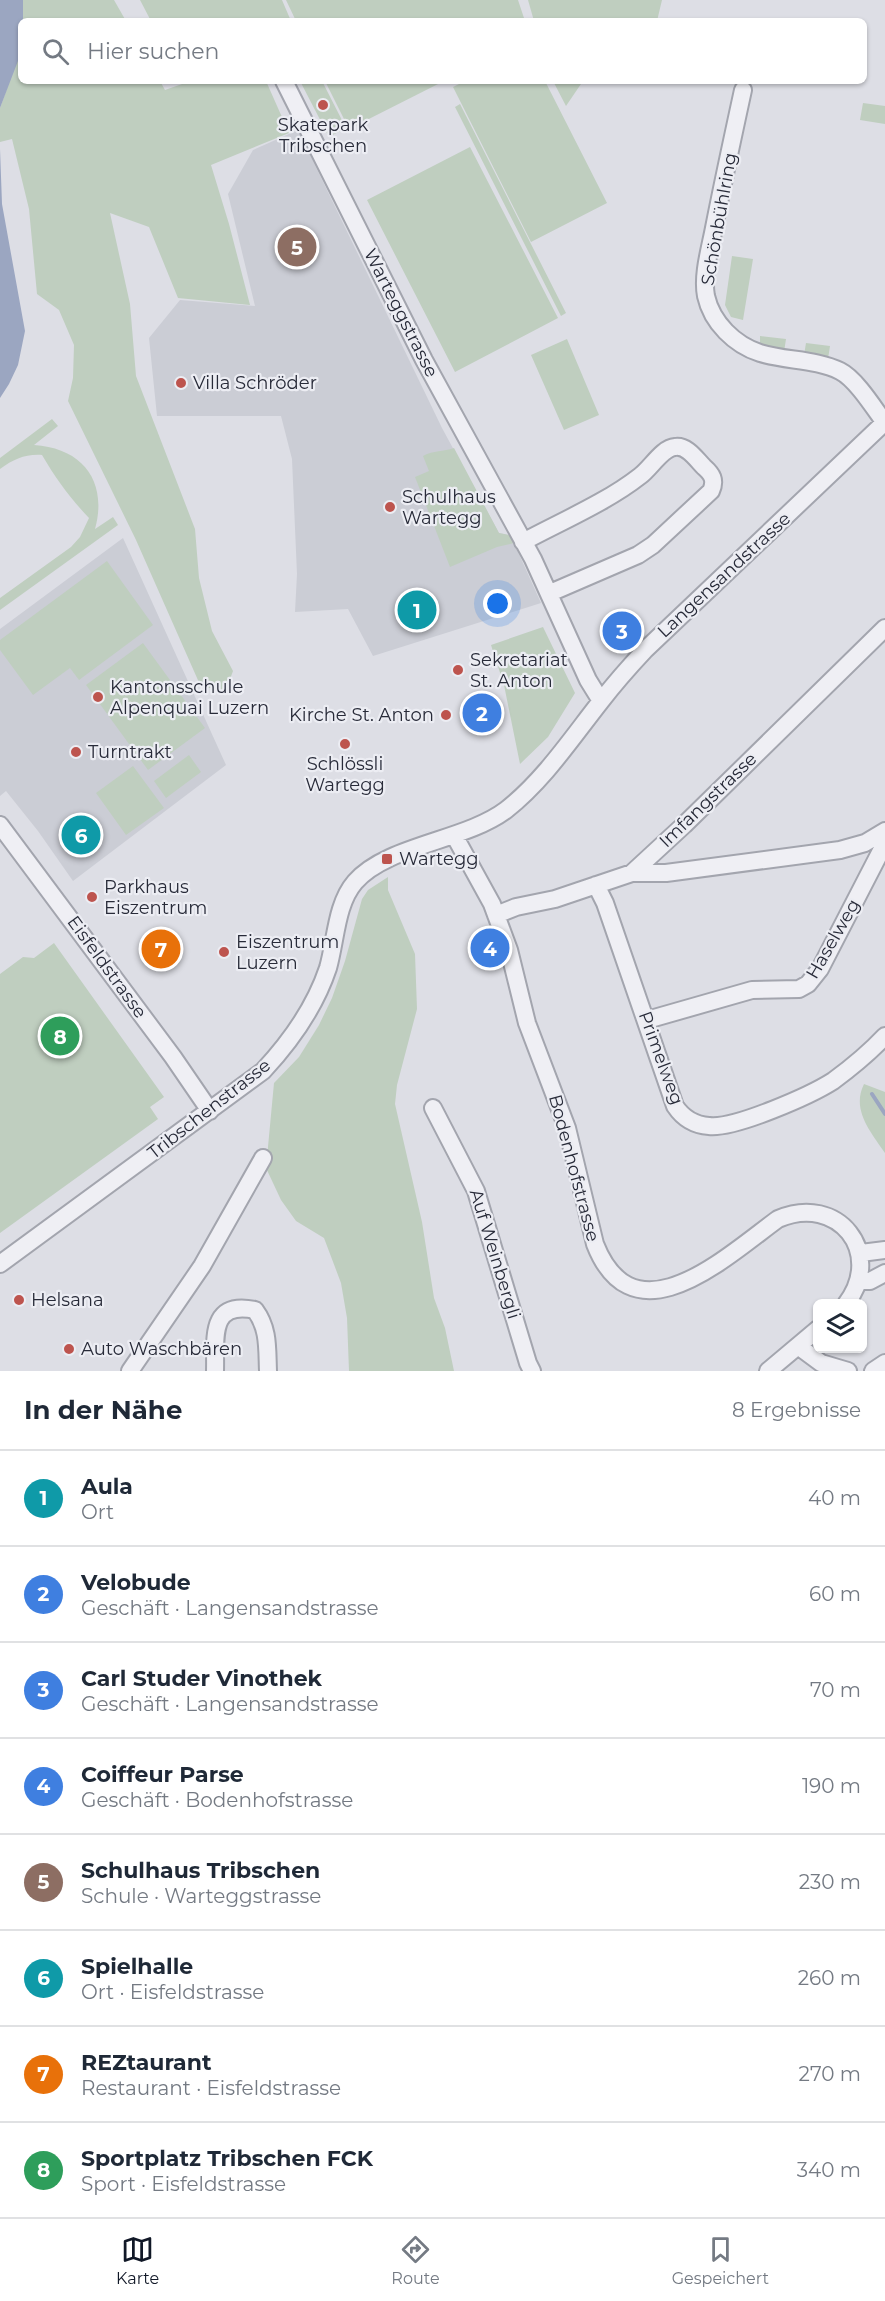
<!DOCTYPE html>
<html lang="de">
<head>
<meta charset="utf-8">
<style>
  body { margin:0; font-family:Montserrat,sans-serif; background:#f6f6f7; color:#1f2937 }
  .controls { position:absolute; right:18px; bottom:18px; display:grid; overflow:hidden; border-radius:9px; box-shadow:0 2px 4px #0004 }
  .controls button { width:54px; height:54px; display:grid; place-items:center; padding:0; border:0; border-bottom:2px solid #e0e1e3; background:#fff; color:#1f2937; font:30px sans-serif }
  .you { position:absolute; left:498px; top:604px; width:21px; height:21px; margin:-15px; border:4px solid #fff; border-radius:50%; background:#1a73e8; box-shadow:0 0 0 9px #1a73e833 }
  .badge { display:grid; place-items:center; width:39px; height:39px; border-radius:50%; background:#111827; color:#fff; font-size:20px; font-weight:700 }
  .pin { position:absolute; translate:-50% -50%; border:3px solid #fff; box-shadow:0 2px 6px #0006 }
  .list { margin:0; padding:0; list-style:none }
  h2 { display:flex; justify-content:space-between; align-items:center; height:78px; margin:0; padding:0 24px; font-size:26px }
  h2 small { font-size:20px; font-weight:400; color:#747a83 }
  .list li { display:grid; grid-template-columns:39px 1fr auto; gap:18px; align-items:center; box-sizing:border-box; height:96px; padding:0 24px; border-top:2px solid #e0e1e3 }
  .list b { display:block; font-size:22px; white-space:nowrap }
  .list p { margin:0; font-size:20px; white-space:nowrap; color:#747a83 }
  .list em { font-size:20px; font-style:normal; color:#747a83 }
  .icon { flex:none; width:33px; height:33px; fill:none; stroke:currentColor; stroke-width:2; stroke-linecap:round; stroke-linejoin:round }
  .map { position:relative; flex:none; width:885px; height:1371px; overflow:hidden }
  .search { position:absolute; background:#fff; box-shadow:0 2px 4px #0004; left:18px; right:18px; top:18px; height:66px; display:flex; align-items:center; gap:15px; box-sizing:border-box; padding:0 21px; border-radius:9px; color:#747a83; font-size:22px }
  .sheet { height:846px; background:#fff }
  nav { display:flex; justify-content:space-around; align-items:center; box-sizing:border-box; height:84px; border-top:2px solid #e0e1e3; background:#fff; font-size:16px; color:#747a83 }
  nav a { display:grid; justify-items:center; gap:3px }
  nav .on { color:#111827 }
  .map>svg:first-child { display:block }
  .built { fill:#cbcdd5 }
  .green { fill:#bfcebf }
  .water { fill:#9ba6c1 }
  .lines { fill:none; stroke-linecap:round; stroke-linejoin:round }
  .stream { stroke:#9ba6c1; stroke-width:4 }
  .minor-casing { stroke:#a3a5ae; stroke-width:20 }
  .minor { stroke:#efeff4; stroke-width:16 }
  .poi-dot { fill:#bd544e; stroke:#ecedf3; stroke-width:2 }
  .labels { text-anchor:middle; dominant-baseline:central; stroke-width:4.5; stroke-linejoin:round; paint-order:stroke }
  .poi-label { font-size:18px; fill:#282b39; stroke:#ecedf3; text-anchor:start }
  .street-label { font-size:18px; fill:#282b39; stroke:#ecedf3 }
</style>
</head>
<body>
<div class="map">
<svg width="885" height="1371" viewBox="0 0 885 1371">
  <rect width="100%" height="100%" fill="#dddee5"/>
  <path class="built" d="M298,130L442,428L499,533L509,535L514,543L541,603L373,656L348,609L295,612L297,574L292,459L281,416H157L149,338L180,300L255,306L228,194L253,150Z
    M123,538L226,765L73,881L38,831L6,791L0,796V629Z"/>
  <path class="green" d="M23,0H114L126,21H23Z
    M140,0H282L291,21H151Z
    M286,0H518L525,21H296Z
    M528,0H662L657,21H534Z
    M21,49V81H160L165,90L182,84L181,81H266L289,133L211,165L229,224L250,305L178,298L149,227L110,213L130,304L136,376L195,529L199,578L212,631L233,671L226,690L201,687L136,540L68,401L73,378L74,345L59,310L37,294L29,209L12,139L0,142V108Z
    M300,81H322L346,128L329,137Z
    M325,81H444L349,129Z
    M465,81H545L607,203L531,242L453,87Z
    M553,81H583L566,106Z
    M863,103L885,106V124L860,120Z
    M460,104L566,313L561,316L455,107Z
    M470,147L558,318L455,372L367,200Z
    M732,256L753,259L743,320L731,317L725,305Z
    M760,336L786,339L784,352L760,345Z
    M567,339L599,415L564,430L531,355Z
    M806,343L830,346L828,359L804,355Z
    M52,419L58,426L34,445C83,448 108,482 95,529L113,517L118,525L0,610V598L71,547L80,537L89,518C70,498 56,479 42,455C25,454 14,459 0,469V458Z
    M454,448L499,533L509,535L514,543L497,547L450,567L415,477L429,471L423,456C434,450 443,452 454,448Z
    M107,561L153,625L79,680L70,668L33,695L0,650V640Z
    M543,627L575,693L548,737L520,764L504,685L491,645Z
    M143,643L205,728L148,770L86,685Z
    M189,755L201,772L166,798L154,781Z
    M133,766L164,808L126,835L96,793Z
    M388,877V890L415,954L417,1009L397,1085L395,1104L422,1222L434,1298L445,1328L454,1371H349L347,1318L341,1283L324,1238L296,1221L281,1200L266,1168L274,1083L299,1057L319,1025L332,998L345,961L362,899L368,890Z
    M54,943L164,1097L150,1107L158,1119L0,1233V974L23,957L34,958Z
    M864,1084L885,1092V1153C871,1132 851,1110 864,1084Z"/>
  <path class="water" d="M0,0H23V21H21V53L0,108Z
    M0,149L2,204L25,331L18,365L9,384L0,398Z"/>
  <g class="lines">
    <path class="stream" d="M872,1094L885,1114"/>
    <g class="minor-casing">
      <path id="minor" d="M284,81L424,360L533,559L588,680L601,701
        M743,90C733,136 723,182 714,228C710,249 702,275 706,296C712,323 735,345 760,353C786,361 816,359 840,371C856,379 874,408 885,423
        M523,542C560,522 607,502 640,476C651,468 662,448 675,447C687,445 696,459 704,467C712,474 716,480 711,491L653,545L638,555L550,593
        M0,825L173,1057L210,1111
        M454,835L492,904L509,950L527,1023L567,1128L595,1244C634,1344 727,1256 778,1219C838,1193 885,1253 846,1304
        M632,873H666L840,850L865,843L885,831
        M596,885L605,903L675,1106C683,1118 694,1125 709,1126C735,1129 811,1095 833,1081C852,1067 869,1053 885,1036
        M496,915L516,907L555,899L632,873L684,825L885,628
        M647,1020L752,990L799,989L808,984L820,969L885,843
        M433,1108L476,1191L528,1363L532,1371
        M861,1253L885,1250
        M0,1264L263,1071C291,1041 315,1007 328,968C336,940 336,904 355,882C387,845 465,841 506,810C544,780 571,739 601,701C615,683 630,666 645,650L885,422
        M860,1281H870L885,1273
        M798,1346L821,1363L848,1371
        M130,1371L202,1266L263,1158
        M215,1371C216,1340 208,1300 255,1310C269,1329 267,1348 268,1371
        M768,1371L818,1329
        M873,1371L885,1363"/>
    </g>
    <use href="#minor" class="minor"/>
  </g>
  <g class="poi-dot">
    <circle cx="323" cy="105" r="6"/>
    <circle cx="181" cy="383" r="6"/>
    <circle cx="390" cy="507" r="6"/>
    <circle cx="458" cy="670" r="6"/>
    <circle cx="98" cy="697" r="6"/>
    <circle cx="446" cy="715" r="6"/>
    <circle cx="345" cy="744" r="6"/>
    <circle cx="76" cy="752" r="6"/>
    <rect x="381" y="853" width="12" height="12" rx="3"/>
    <circle cx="92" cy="897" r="6"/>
    <circle cx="224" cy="952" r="6"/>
    <circle cx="19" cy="1300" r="6"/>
    <circle cx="69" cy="1349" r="6"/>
  </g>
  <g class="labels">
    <g class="poi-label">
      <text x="323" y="125" text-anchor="middle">Skatepark<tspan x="323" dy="21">Tribschen</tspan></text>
      <text x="193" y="383">Villa Schröder</text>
      <text x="402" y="497">Schulhaus<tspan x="402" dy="21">Wartegg</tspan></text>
      <text x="470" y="660">Sekretariat<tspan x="470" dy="21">St. Anton</tspan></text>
      <text x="110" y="687">Kantonsschule<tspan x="110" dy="21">Alpenquai Luzern</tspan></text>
      <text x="434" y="715" text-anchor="end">Kirche St. Anton</text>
      <text x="88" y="752">Turntrakt</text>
      <text x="345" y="764" text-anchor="middle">Schlössli<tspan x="345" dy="21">Wartegg</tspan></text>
      <text x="399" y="859">Wartegg</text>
      <text x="104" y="887">Parkhaus<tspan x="104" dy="21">Eiszentrum</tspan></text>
      <text x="236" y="942">Eiszentrum<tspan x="236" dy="21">Luzern</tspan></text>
      <text x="31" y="1300">Helsana</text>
      <text x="81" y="1349">Auto Waschbären</text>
    </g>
    <g class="street-label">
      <text transform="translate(719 219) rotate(-80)">Schönbühlring</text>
      <text transform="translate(401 313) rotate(63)">Warteggstrasse</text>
      <text transform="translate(724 575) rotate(-43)">Langensandstrasse</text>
      <text transform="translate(708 800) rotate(-44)">Imfangstrasse</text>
      <text transform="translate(833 939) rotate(-60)">Haselweg</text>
      <text transform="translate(107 967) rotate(54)">Eisfeldstrasse</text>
      <text transform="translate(661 1058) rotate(70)">Primelweg</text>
      <text transform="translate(209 1109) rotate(-38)">Tribschenstrasse</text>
      <text transform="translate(574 1168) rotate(75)">Bodenhofstrasse</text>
      <text transform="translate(495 1254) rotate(73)">Auf Weinbergli</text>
    </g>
  </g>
</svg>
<div class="controls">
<button><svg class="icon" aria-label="layers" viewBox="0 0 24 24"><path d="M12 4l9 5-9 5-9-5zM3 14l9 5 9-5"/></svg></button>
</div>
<div class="you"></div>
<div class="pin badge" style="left:417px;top:610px;background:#0f9aa8">1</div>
<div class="pin badge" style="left:482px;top:713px;background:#3f7fe0">2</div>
<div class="pin badge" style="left:622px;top:631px;background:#3f7fe0">3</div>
<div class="pin badge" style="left:490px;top:948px;background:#3f7fe0">4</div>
<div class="pin badge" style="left:297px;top:247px;background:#8d6e63">5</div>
<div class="pin badge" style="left:81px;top:835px;background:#0f9aa8">6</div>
<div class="pin badge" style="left:161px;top:949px;background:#e8710a">7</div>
<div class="pin badge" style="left:60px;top:1036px;background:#2e9e5b">8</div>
<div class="search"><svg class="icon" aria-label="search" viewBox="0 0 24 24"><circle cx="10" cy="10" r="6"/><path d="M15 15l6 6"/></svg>Hier suchen</div>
</div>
<section class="sheet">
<h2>In der Nähe<small>8 Ergebnisse</small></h2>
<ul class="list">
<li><span class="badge" style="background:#0f9aa8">1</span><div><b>Aula</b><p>Ort</p></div><em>40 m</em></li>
<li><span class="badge" style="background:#3f7fe0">2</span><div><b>Velobude</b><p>Geschäft · Langensandstrasse</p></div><em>60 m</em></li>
<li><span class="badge" style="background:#3f7fe0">3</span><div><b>Carl Studer Vinothek</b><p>Geschäft · Langensandstrasse</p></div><em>70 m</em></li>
<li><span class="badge" style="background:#3f7fe0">4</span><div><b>Coiffeur Parse</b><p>Geschäft · Bodenhofstrasse</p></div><em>190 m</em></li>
<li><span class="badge" style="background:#8d6e63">5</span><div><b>Schulhaus Tribschen</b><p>Schule · Warteggstrasse</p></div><em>230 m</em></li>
<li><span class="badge" style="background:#0f9aa8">6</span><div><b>Spielhalle</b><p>Ort · Eisfeldstrasse</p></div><em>260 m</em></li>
<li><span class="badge" style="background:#e8710a">7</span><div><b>REZtaurant</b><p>Restaurant · Eisfeldstrasse</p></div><em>270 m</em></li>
<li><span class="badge" style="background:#2e9e5b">8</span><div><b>Sportplatz Tribschen FCK</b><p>Sport · Eisfeldstrasse</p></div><em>340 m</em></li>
</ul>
</section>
<nav>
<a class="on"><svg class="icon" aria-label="map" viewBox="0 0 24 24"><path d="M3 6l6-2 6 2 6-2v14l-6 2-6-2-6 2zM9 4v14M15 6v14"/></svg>Karte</a>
<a><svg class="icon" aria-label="directions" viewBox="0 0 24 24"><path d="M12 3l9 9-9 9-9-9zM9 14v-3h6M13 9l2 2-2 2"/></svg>Route</a>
<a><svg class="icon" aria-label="saved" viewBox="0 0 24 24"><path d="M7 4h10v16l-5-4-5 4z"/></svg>Gespeichert</a>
</nav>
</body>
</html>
